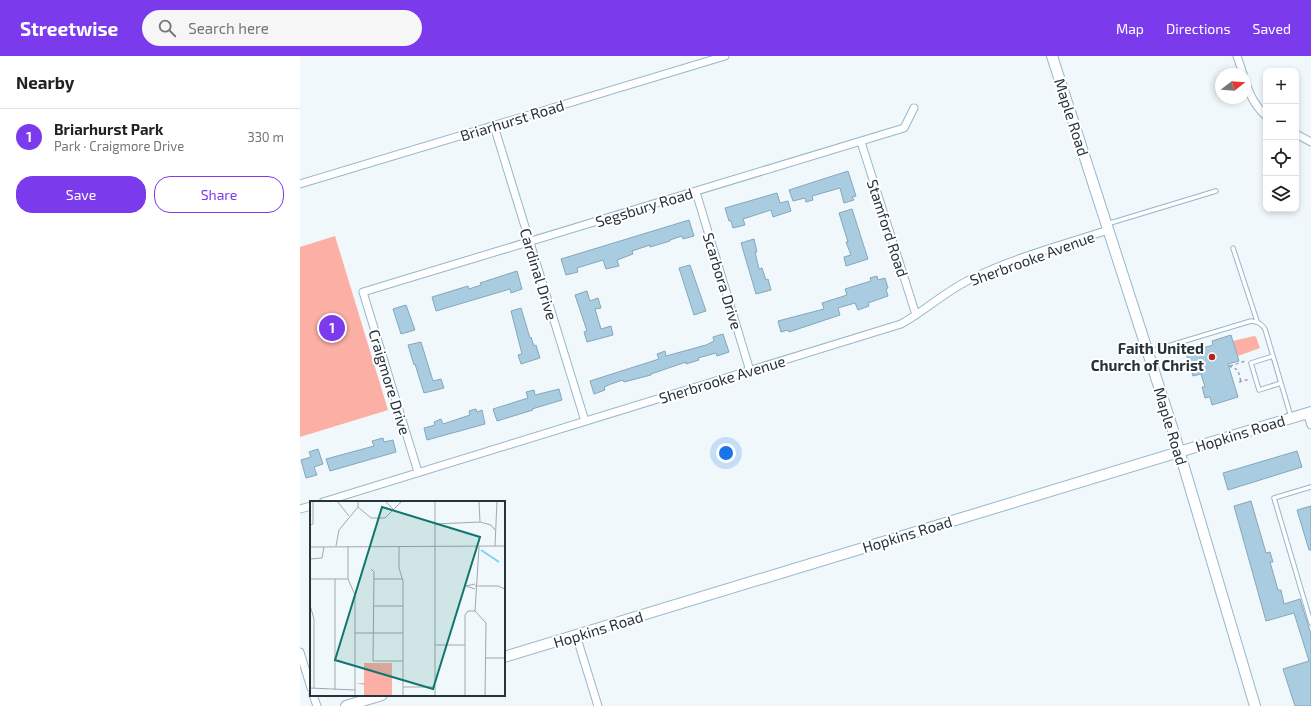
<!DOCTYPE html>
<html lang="en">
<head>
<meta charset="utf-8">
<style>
  body { margin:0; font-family:"Exo 2",sans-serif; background:#f6f6f6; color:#222 }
  .controls { position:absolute; right:12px; top:12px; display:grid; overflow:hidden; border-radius:8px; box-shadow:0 2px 6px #0003 }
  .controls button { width:36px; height:36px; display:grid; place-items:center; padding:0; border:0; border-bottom:1px solid #e0e0e0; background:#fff; color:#222; font:20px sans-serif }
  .compass { position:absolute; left:915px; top:12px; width:36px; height:36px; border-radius:50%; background:#fff; box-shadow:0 2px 6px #0003; rotate:73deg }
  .you { position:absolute; left:426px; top:397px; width:14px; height:14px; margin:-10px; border:3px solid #fff; border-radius:50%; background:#1a73e8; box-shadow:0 0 0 6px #1a73e833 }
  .badge { display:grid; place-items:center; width:26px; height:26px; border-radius:50%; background:#7c3aed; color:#fff; font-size:13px; font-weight:700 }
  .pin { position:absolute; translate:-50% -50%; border:2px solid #fff; box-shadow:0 1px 4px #0006 }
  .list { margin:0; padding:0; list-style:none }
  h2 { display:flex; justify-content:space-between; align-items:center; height:52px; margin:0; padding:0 16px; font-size:17px }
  h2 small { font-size:13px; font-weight:400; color:#767676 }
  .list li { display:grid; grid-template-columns:26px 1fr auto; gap:12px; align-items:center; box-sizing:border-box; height:56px; padding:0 16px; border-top:1px solid #e0e0e0 }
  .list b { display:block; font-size:15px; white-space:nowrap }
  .list p { margin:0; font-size:13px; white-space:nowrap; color:#767676 }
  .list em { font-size:13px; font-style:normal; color:#767676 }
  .actions { display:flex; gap:8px; padding:12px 16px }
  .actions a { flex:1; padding:9px 0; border:1px solid #7c3aed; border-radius:16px; text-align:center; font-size:14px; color:#7c3aed }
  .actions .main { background:#7c3aed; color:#fff }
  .icon { flex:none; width:22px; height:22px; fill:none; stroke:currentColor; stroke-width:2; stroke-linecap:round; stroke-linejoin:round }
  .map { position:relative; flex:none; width:1011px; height:650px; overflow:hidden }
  header { display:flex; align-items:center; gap:24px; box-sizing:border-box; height:56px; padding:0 20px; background:#7c3aed; color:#fff }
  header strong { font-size:19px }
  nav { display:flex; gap:22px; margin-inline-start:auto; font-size:14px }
  .search { width:280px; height:36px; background:#f6f6f6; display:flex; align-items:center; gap:10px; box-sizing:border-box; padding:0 14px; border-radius:22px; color:#767676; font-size:15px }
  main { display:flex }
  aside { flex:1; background:#fff }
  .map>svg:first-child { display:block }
  .green { fill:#fcafa4 }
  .building { fill:#a9cce0; stroke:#85a7bb }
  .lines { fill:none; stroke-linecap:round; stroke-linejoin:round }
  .lane-casing { stroke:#95b7cb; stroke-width:5.5 }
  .street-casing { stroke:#95b7cb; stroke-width:9 }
  .secondary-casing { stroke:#95b7cb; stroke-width:12 }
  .path { stroke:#9ba5ab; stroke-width:1.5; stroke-dasharray:3 3; stroke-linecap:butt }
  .lane { stroke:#fff; stroke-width:3.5 }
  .street { stroke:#fff; stroke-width:7 }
  .secondary { stroke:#fff; stroke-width:10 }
  .poi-dot { fill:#b3231f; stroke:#fff; stroke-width:1.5 }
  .labels { text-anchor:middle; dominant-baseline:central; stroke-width:4; stroke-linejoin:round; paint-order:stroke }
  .street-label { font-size:15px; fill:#25333b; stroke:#fff }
  .poi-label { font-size:15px; font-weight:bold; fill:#25333b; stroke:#fff; text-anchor:end }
  .inset-river { fill:none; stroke:#80d0fc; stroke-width:2 }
  .inset-road { fill:none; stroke:#9fa9af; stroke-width:1 }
  .view { fill:#0f766e; fill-opacity:0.15; stroke:#0f766e; stroke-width:2 }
  .inset-edge { fill:none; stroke:#25333b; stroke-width:2 }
</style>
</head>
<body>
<header>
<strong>Streetwise</strong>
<div class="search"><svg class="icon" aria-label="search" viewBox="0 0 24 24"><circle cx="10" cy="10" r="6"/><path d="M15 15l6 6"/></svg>Search here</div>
<nav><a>Map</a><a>Directions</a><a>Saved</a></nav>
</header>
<main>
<aside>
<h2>Nearby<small></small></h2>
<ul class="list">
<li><span class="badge">1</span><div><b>Briarhurst Park</b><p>Park · Craigmore Drive</p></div><em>330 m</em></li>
</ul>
<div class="actions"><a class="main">Save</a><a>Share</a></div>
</aside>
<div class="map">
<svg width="1011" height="650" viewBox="0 0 1011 650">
  <rect width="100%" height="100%" fill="#f1f8fc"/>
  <path class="green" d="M35,180L88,354L0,381V191Z
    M954,280L956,281L960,292L938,300L933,285Z"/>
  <path class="building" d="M548,115L556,140L552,141L554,144L544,147L540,132L512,140L513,144L506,146L505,142L493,145L489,134Z
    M477,137L480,147L488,145L491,155L473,161L471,154L443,163L445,169L433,172L431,165H429L425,152Z
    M552,153L568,203L546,210L544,201L551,199L546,186H548L539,157Z
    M389,164L394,180L383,183L382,180L370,184V185L350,191V189L332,195L333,198L317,204L319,210L306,213L303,204L277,212L278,216L266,219L261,203Z
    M454,183L457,196H455L459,213L462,212L466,224L468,223L471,234L456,238L441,187Z
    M390,209L406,255L394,259L379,212Z
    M217,215L222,233L211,237L210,233L136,255L132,241L168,230L169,233L181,229L180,227Z
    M577,220L578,224L585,222L588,232L586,233L588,240L568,247L569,250L558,254L555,247L538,252L540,259L489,276L488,274L481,276L478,265L524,253L522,247L547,239L545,233L571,225L570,222Z
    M287,235L290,245L298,242L301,252L295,253L301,273L311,270L313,279L287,286L284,276L287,275L275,239Z
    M106,249L115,274L101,278L93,253Z
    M221,252L230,282L231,281L234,290L236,289L240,302L221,308L218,299L222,298L211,255Z
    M423,278L429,296L417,300L416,297L398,302L399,304L386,308V306L351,318V319L324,326L323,324L311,328L304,331L305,334L294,338L290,325L359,303L357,298L365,295L366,300L406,289L414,285L413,281Z
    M931,279L939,305L928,308L938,341L912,349L910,341L905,342L902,331H905L901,318L893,320L886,297L913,289L912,285Z
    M121,286L133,325L141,323L144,332L124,337L115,308L114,309L108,289Z
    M259,333L262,344L232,353L233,354L197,365L193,353L228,342L226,336L234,334L235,339Z
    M176,353L177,356L182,354L185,368L127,384L124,372L135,369L134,366L141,363L143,368L170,359L169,355Z
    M83,382L84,386L93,384L96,396L30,415L26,403L74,390L72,385Z
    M18,393L23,408L14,411L17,419L6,422L1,404L11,401L9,396Z
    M997,395L1002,411L928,434L923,417Z
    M951,445L966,497L970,496L973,506H970L978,534H981L984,548L1000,543L1011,578V650H995L983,613L1009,605L994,557L966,565L934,450Z
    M1011,450V494H1009L997,454Z"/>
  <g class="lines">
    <g class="lane-casing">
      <path id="lane" d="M807,168L916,135
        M933,192L957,265
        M848,296L951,265C958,266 961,267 965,273L991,361
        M973,300L951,307L959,334L981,327
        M1011,431L974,442L1011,567"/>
    </g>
    <g class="street-casing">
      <path id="street" d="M937,0L943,18
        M945,25C950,39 955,50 966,60
        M194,70L285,365
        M996,78L1011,86
        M561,86L616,259
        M0,128L425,0
        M396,136L450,315
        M1007,357L1011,369
        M118,416L63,236L604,72L614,52
        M23,446L601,268C626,254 647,234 673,222C716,201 763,189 808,174
        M0,453L11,450
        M276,579L298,650
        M0,596L11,632
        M13,639L17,650"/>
    </g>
    <g class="secondary-casing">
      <path id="secondary" d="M752,0L873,374L955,650
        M204,601L1011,356
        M46,650L82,639"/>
    </g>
    <path class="path" d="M929,310L938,314L941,326
      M930,310L945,305
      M939,326L950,323"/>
    <use href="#lane" class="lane"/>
    <use href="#street" class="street"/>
    <use href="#secondary" class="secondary"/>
  </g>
  <circle class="poi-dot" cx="912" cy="301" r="4"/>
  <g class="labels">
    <g class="street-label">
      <text transform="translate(772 61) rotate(72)">Maple Road</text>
      <text transform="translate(212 64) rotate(-17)">Briarhurst Road</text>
      <text transform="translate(344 151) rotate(-17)">Segsbury Road</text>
      <text transform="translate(588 172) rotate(72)">Stamford Road</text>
      <text transform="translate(732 202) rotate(-20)">Sherbrooke Avenue</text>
      <text transform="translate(239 218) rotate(73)">Cardinal Drive</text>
      <text transform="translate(423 225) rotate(73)">Scarbora Drive</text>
      <text transform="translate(422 323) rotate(-17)">Sherbrooke Avenue</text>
      <text transform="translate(90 326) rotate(73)">Craigmore Drive</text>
      <text transform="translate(871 370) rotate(73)">Maple Road</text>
      <text transform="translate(940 377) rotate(-17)">Hopkins Road</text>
      <text transform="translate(607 478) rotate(-17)">Hopkins Road</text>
      <text transform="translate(298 573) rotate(-17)">Hopkins Road</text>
    </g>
    <g class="poi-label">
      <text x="904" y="292">Faith United<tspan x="904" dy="17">Church of Christ</tspan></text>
    </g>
  </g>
  <g transform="translate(10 445)">
    <rect width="195" height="195" fill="#f1f8fc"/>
    <path d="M54,162H82V195H54V184L46,182H54Z" fill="#fcafa4"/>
    <path class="inset-river" d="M171,49L189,61"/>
    <path class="inset-road" d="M27,0L39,15M75,0L85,10M125,0V195M169,0L170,21M48,6L61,17H75L92,0M125,23L170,21L181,24L185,29M0,24L3,23V0M26,45L29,29L48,6V0M38,45V78L45,94V195M89,45V67L93,80V195M185,45L187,0M0,46L195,45M0,58L12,57L14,46M61,68L64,71L63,160H93M0,78H38M64,78H92M165,85H188L195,88M165,88L156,85L165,83M0,104L4,118V188M64,105H93M165,110L176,122L175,195M165,110L169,46M45,132H93M125,144H155M175,157H195M93,186H125M0,187L45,189M25,189V78M155,195V114L158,110H165"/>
    <path class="view" d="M72,6L170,36L123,188L25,159Z"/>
    <rect width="195" height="195" class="inset-edge"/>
  </g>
</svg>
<div class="controls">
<button>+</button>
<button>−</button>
<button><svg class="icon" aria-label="locate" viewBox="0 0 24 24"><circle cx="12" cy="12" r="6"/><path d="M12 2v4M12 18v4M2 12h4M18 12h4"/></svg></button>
<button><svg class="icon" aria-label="layers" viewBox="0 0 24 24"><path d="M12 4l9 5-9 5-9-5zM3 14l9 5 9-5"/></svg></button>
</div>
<svg class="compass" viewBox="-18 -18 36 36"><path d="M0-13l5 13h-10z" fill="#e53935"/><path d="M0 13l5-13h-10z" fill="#767676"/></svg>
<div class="you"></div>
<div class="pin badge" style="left:32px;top:272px">1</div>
</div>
</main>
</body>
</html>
